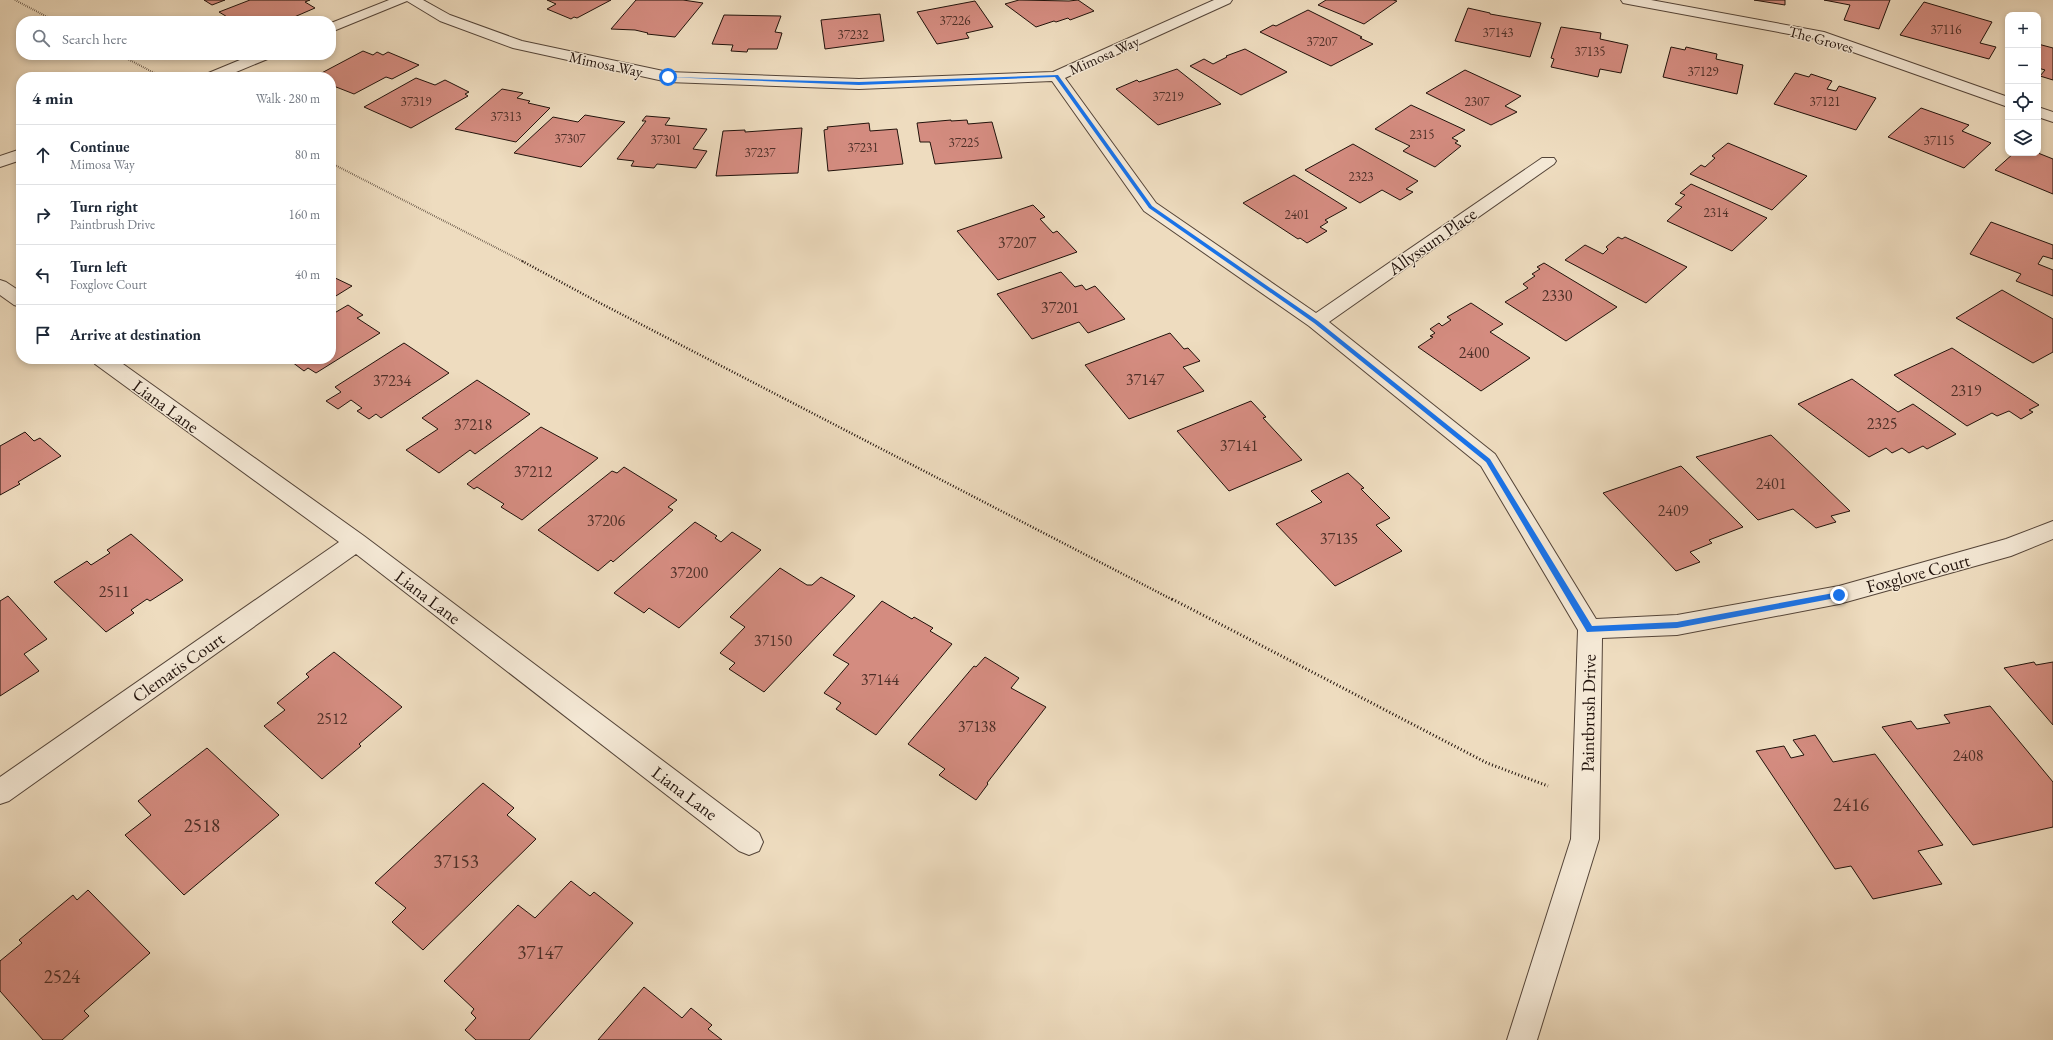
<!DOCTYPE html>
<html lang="en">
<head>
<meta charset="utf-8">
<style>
  body { margin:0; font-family:"EB Garamond",serif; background:#f6f6f7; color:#1f2937 }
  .controls { position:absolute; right:12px; top:12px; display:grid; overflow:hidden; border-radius:8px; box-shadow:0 2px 6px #0003 }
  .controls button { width:36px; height:36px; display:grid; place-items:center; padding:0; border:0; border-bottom:1px solid #e0e1e3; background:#fff; color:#1f2937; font:20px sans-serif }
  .stop { position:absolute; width:12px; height:12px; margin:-9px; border:3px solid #1a73e8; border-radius:50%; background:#fff }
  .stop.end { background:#1a73e8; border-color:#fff; box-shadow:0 1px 4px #0008 }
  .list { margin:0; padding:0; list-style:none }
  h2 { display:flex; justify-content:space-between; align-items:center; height:52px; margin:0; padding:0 16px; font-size:17px }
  h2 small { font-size:13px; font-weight:400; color:#747a83 }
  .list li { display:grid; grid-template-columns:26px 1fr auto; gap:12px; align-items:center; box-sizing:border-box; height:60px; padding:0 16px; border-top:1px solid #e0e1e3 }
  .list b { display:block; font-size:15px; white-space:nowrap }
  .list p { margin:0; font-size:13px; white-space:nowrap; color:#747a83 }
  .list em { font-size:13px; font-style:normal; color:#747a83 }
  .icon { flex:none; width:22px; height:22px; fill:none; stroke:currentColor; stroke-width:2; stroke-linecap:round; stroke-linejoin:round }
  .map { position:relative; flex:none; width:2053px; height:1040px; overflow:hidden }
  .search { position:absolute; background:#fff; box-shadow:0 2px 6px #0003; left:16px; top:16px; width:320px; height:44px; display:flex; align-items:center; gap:10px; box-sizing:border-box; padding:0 14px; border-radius:16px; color:#747a83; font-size:15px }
  .panel { position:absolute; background:#fff; box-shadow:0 2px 6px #0003; left:16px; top:72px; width:320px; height:292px; border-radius:16px }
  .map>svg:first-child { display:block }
  .building { fill:#d48c80; stroke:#21120b }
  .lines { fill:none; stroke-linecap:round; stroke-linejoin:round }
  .minor-casing { stroke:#544438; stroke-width:2 }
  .path-far2 { stroke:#21120b; stroke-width:2; stroke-dasharray:0.5 1.5; stroke-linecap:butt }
  .path-far1 { stroke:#21120b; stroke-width:2.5; stroke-dasharray:1 2; stroke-linecap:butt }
  .path { stroke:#21120b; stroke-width:3; stroke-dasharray:1 2.5; stroke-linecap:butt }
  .minor { fill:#f4e8d5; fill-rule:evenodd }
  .route { fill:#1a73e8 }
  .labels { text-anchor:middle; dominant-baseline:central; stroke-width:3; stroke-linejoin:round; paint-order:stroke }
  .far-number-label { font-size:13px; fill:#4e3028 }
  .far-street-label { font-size:15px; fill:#21120b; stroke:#f4e8d5 }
  .number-label { font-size:16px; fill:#4e3028 }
  .street-label { font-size:18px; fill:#21120b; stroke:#f4e8d5 }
  .near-number-label { font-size:19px; fill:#4e3028 }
</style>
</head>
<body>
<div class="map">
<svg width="2053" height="1040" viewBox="0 0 2053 1040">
  <rect width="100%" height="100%" fill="#eedcbf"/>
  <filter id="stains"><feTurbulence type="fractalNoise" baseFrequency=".005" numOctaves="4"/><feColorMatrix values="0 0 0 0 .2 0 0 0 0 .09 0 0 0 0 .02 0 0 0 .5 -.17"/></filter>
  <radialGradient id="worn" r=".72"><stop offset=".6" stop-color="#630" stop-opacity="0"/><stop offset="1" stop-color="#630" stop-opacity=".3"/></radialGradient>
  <path class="building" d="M204,0H225L212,5Z
    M250,0H310L305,2L315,8L285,21H234L219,12Z
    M547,0H611L577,18L574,17L571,19L547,9L556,4Z
    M636,0H683L703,3L675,37L647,34L648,33L635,30L611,29Z
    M1019,0L1069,1L1078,0L1094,11L1070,20L1068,18L1056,22L1054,21L1036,27L1005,4Z
    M1326,0H1393L1397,1L1364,24L1318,5Z
    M1754,0H1785V5Z
    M1824,0H1890L1879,29L1844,20L1850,5Z
    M975,1L993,27L966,33L969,38L937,44L917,12Z
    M1924,2L1992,22L1980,43L1996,47L1989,59L1900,35Z
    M1468,8L1490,13V14L1541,23L1530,57L1455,41Z
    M1308,10L1362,37L1360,38L1373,44L1331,66L1260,32L1273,25L1276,26Z
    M880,14L884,41L825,49L821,20Z
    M724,15L781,16L775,32L782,33L777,49H748L747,52L731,51L733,45L712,44Z
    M1561,27L1601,33L1600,39L1628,45L1621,73L1600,69L1598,77L1551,67L1554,59L1551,58Z
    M2038,44L2053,48V80L2040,76L2045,70L2038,68Z
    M1671,47L1685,50L1686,47L1717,54L1716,59L1743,65L1737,94L1663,77Z
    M1245,49L1287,72L1241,95L1190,66L1204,59L1213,64L1227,57L1226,56Z
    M363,51L373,55L377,52L383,55L388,52L419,65L392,79L386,77L354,94L331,85V77H314Z
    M1177,69L1221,104L1158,125L1116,89L1137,80L1139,82Z
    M1465,70L1521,96L1505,106L1517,112L1491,125L1426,93Z
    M1795,73L1809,77L1811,74L1832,81L1827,89L1836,91L1839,86L1876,98L1856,130L1774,104Z
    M416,78L435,85L445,80L469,92L465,94L468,96L411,128L364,107Z
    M502,89L523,93L517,98L530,101L528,103L550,108L516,142L455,129Z
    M1411,105L1465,130L1452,138L1458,141L1455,143L1461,146L1435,167L1403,151L1410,146L1375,129Z
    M1921,108L1969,125L1962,131L1991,143L1964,168L1888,137Z
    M585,115L625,122L581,167L514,153L553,117L578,122Z
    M646,116L670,118L665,125L707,129L693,149L707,151L696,168L657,164L654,168L631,166L634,161L617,159L646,121H642Z
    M951,120V121L967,120L968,124L992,122L1002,158L935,164L930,142H920L917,123Z
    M869,123L870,131L897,129L903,164L828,171L824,130L828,129L827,127Z
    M802,128L798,173L716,176L723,131L745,130V132Z
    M1728,143L1807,176L1772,210L1690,174L1701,165L1705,167L1715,158L1712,156Z
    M1353,144L1418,181L1406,189L1413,192L1400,200L1382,190L1360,203L1305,170Z
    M2014,153H2038L2053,159V194L1995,170Z
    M1294,175L1347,208L1325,220L1328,222L1320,227L1327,231L1307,243L1300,238L1298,239L1243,203Z
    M1691,184L1767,218L1732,251L1667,221L1682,207L1675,204L1685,195L1680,193Z
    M1033,205L1045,217L1040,219L1053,233L1057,231L1077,252L998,280L957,231Z
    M1991,222L2053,245V259L2043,256L2038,264L2053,270V296L2016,281L2021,274L1970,254Z
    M1618,237L1622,239L1625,237L1687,267L1646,303L1565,260L1585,245L1603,254L1608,249L1606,247Z
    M1544,263L1617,307L1566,341L1505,302L1528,288L1523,284L1535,276L1532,274L1540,269L1537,267Z
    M1061,272L1075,287L1082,285L1086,290L1095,286L1125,319L1088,333L1079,322L1032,339L997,294Z
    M331,276L352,286L331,299Z
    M2002,290L2053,319V352L2033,363L1956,318Z
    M1471,303L1503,324L1490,332L1530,358L1481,391L1418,347L1433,337L1430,336L1435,333L1430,329L1439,323L1442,326L1451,320L1447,317Z
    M348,305L363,315L357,318L380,333L316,373L308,368L304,371L292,362L296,359H331V315Z
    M1170,333L1184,349L1188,348L1200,361L1183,367L1204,391L1129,419L1085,365Z
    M404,343L449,373L381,418L376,414L369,419L357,411L362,408L351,400L338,409L326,401L341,392L335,387Z
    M1952,348L2039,405L2029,410L2033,412L2021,419L2009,411L1997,416L1992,413L1967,426L1894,375Z
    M1852,379L1898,412L1913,404L1956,434L1927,449L1923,446L1909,453L1902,448L1892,453L1886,448L1869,457L1798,404Z
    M477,380L530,414L475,454L470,450L439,473L406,450L438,429L422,418Z
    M1251,401L1266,417L1263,418L1302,460L1229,491L1177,431Z
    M541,427L598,458L522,520L501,507L504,504L477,487L474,489L467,484Z
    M25,432L34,441L40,438L61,456L18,482L20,484L0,495V446Z
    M1771,435L1850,511L1831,516L1836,522L1816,528L1793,509L1758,520L1696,457Z
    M1681,466L1743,527L1709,540L1712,543L1690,552L1700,562L1676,571L1603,493Z
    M624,467L677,500L668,507L673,510L613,562L611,560L598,571L538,530L612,471L617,473Z
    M1348,473L1364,488L1361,489L1390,518L1376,525L1402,551L1335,586L1276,524L1322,502L1311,491Z
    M695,522L717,536L715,538L721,542L732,532L761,550L679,628L649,608L644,613L614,593Z
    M131,534L183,580L150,601L147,599L131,610L134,613L106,632L54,582L87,561L91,565L110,553L107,550Z
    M780,568L807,585H812L821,577L855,596L764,692L729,669L735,663L720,653L745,627L730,617Z
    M8,596L47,639L24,654L39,671L0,696V601Z
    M882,601L912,619L914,617L933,628L930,631L952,644L876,735L836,709L841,703L824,693L849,664L833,655Z
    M334,652L402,707L359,744L361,746L322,779L264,726L285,710L277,703L309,677L306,674Z
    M985,657L1019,678L1011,688L1046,707L987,783L988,784L976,800L939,775L945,769L908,744L974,666L976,667Z
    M2034,662L2036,665L2053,662V725L2004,668Z
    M1990,706L2053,782V827L1973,845L1882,727L1911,721L1917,729L1950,723L1944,715Z
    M1815,735L1833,762L1875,754L1943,845L1918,851L1942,884L1873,899L1851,866L1835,869L1756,751L1784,746L1791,758L1804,755L1793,740Z
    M207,748L279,815L184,895L125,835L151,815L138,801Z
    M483,783L514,808L507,815L536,839L423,950L392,922L406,908L375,883Z
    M571,881L590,896L594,892L633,923L529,1040H476L465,1030L476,1018L471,1013L474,1009L444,981L518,905L535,918Z
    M88,890L150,953L84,1011L89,1016L62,1040H43L0,991V961L22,943L19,940L73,895L77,900Z
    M644,987L682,1018L691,1008L712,1025L708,1029L722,1040H598Z"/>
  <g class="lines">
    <g class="minor-casing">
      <path id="minor" d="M389,0H423L450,15L522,41L668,72L859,79L1053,72L1214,0H1232L1230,3L1065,78L1156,203L1316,313L1542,158H1554L1556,161L1554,164L1329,322L1495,454L1596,619L1677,615L1839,586L2006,539L2053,521V539L2011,556L1839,604L1677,635L1602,638L1599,839L1537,1040H1507L1571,839L1578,630L1481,466L1309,326L1144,211L1052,81L859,89L668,82L513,48L440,21L407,1L331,32V23Z
        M1621,0H1651L1824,32L2008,97V107L1816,39L1628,4L1623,3Z
        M252,55H272L270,58L224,77H203L206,74Z
        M2038,107L2053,112V122L2038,117Z
        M21,149V160L0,167V156Z
        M0,280L6,282L21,292V307L14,305L0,295Z
        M92,359H116L364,536L759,833L763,842L759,851L749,855L739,851L356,554L9,801L0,804V777L339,542L95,364Z"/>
    </g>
    <path class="path-far2" d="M15,0L55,21
      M120,55L162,77
      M331,163L524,262"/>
    <path class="path-far1" d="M522,261L596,301L1173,600"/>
    <path class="path" d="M1172,599L1487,763L1548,786"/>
    <use href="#minor" class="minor"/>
  </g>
  <path class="route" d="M1058,75L1152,206L1318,321L1490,459L1592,626L1677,622L1839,592L1842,595L1841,597L1677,628L1587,632L1486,462L1314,323L1149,208L1055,77L859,85L666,77L859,82Z"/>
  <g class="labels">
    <g class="far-number-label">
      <text x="955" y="20">37226</text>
      <text x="1946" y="29">37116</text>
      <text x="1498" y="32">37143</text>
      <text x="853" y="34">37232</text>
      <text x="1322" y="41">37207</text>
      <text x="1590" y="51">37135</text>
      <text x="1703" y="71">37129</text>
      <text x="1168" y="96">37219</text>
      <text x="416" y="101">37319</text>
      <text x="1477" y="101">2307</text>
      <text x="1825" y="101">37121</text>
      <text x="506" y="116">37313</text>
      <text x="1422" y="134">2315</text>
      <text x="570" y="138">37307</text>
      <text x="666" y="139">37301</text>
      <text x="1939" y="140">37115</text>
      <text x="964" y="142">37225</text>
      <text x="863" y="147">37231</text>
      <text x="760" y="152">37237</text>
      <text x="1361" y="176">2323</text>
      <text x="1716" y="212">2314</text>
      <text x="1297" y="214">2401</text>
    </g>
    <g class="far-street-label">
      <text transform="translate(1821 39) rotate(15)">The Groves</text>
      <text transform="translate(1104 55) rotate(-24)">Mimosa Way</text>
      <text transform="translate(606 64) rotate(12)">Mimosa Way</text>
    </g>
    <g class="number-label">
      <text x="1017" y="242">37207</text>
      <text x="1557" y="295">2330</text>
      <text x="1060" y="307">37201</text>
      <text x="1474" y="352">2400</text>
      <text x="1145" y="379">37147</text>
      <text x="392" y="380">37234</text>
      <text x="1966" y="390">2319</text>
      <text x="1882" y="423">2325</text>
      <text x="473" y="424">37218</text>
      <text x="1239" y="445">37141</text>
      <text x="533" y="471">37212</text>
      <text x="1771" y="483">2401</text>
      <text x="1673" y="510">2409</text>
      <text x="606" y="520">37206</text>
      <text x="1339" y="538">37135</text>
      <text x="689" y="572">37200</text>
      <text x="114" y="591">2511</text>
      <text x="773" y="640">37150</text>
      <text x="880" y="679">37144</text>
      <text x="332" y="718">2512</text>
      <text x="977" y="726">37138</text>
      <text x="1968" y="755">2408</text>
    </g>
    <g class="street-label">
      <text transform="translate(1432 241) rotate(-35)">Allyssum Place</text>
      <text transform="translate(166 406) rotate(36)">Liana Lane</text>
      <text transform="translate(1918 573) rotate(-15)">Foxglove Court</text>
      <text transform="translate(428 597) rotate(37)">Liana Lane</text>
      <text transform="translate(178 667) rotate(-35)">Clematis Court</text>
      <text transform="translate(1588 713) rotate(-89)">Paintbrush Drive</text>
      <text transform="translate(685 793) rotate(37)">Liana Lane</text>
    </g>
    <g class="near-number-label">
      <text x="1851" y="804">2416</text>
      <text x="202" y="825">2518</text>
      <text x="456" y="861">37153</text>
      <text x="540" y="952">37147</text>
      <text x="62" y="976">2524</text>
    </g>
  </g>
  <rect width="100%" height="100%" filter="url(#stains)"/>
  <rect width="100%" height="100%" fill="url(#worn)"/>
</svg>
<div class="controls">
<button>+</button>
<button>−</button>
<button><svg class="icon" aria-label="locate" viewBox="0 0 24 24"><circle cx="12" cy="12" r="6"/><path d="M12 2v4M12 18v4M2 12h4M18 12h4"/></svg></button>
<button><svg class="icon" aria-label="layers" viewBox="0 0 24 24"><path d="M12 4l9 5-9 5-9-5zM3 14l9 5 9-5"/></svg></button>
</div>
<div class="stop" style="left:668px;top:77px"></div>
<div class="stop end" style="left:1839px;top:595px"></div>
<div class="search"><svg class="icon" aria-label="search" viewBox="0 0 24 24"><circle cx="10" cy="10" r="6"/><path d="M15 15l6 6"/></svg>Search here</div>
<section class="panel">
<h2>4 min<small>Walk · 280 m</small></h2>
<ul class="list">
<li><svg class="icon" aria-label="ahead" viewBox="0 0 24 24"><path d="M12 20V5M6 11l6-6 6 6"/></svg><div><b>Continue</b><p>Mimosa Way</p></div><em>80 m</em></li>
<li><svg class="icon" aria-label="right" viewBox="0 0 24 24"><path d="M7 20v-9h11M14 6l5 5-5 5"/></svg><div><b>Turn right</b><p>Paintbrush Drive</p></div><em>160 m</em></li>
<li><svg class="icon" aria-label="left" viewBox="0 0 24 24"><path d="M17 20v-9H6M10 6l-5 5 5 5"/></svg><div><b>Turn left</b><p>Foxglove Court</p></div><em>40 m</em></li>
<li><svg class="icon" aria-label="arrive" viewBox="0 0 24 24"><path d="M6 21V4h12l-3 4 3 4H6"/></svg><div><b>Arrive at destination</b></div></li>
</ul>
</section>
</div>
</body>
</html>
